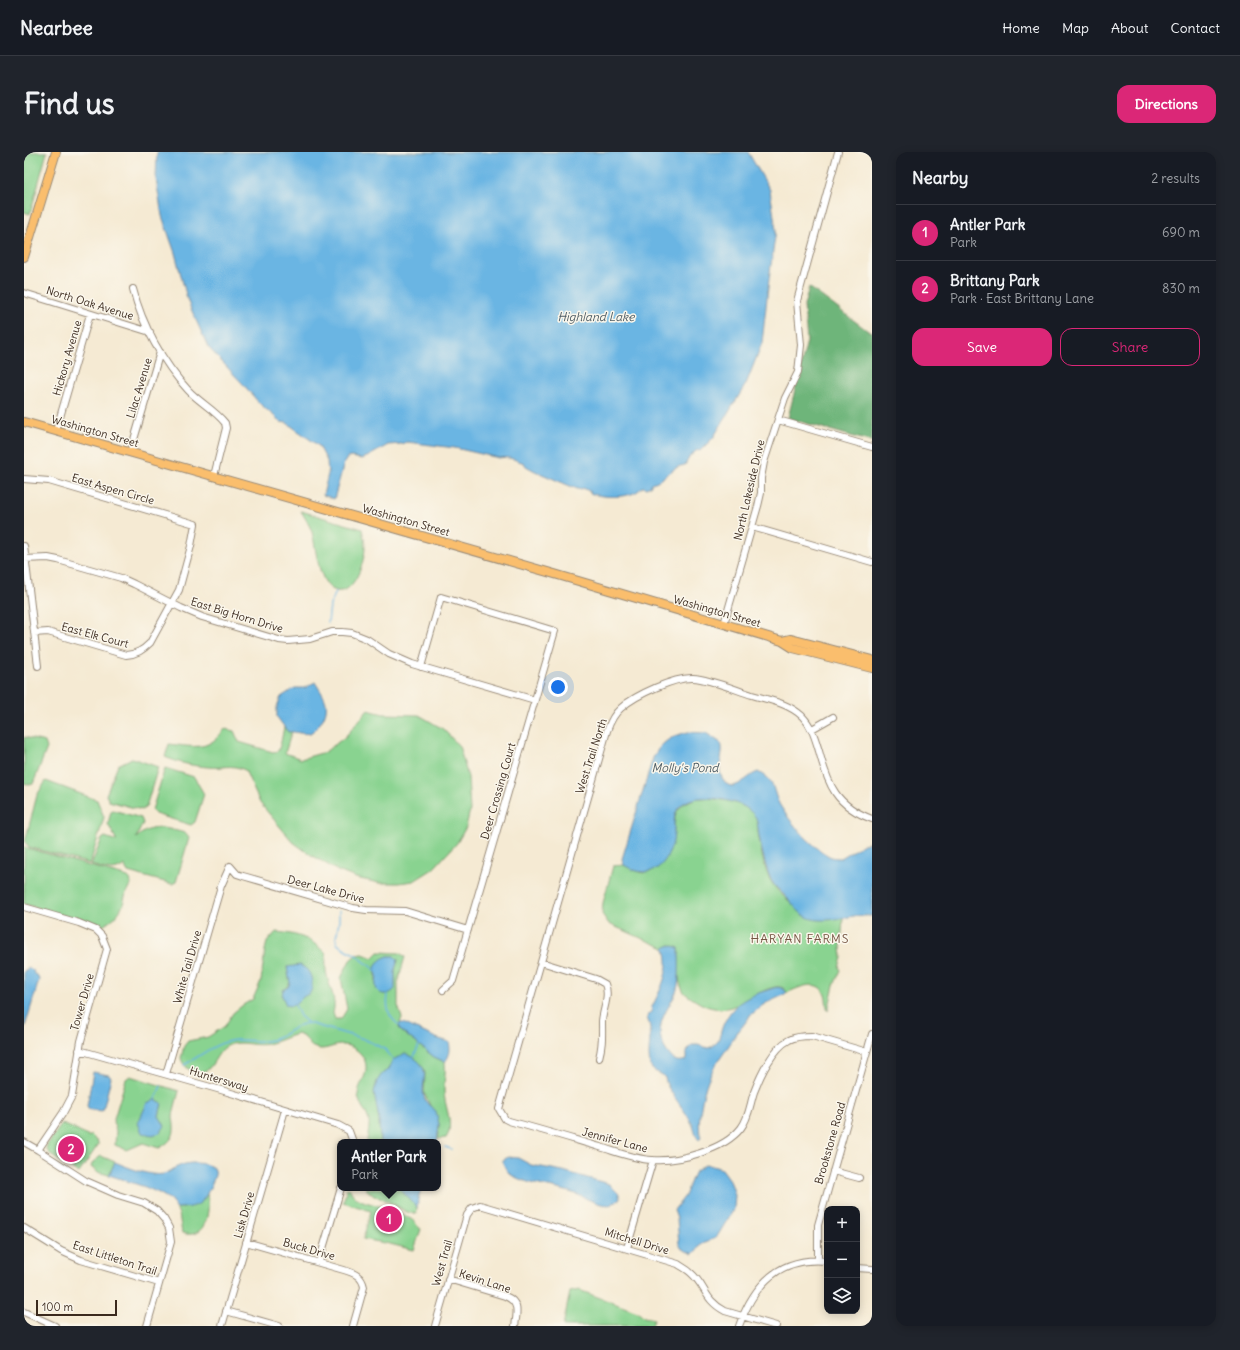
<!DOCTYPE html>
<html lang="en">
<head>
<meta charset="utf-8">
<style>
  body { margin:0; font-family:Delius,sans-serif; background:#20242c; color:#f1f3f6 }
  .controls { position:absolute; right:12px; bottom:12px; display:grid; overflow:hidden; border-radius:8px; box-shadow:0 2px 10px #0003 }
  .controls button { width:36px; height:36px; display:grid; place-items:center; padding:0; border:0; border-bottom:1px solid #363941; background:#171b24; color:#f1f3f6; font:20px sans-serif }
  .scale { position:absolute; left:12px; bottom:10px; width:81px; box-sizing:border-box; padding-left:4px; border:2px solid #3b2a1e; border-top:0; font-size:11px; line-height:14px; white-space:nowrap; color:#3b2a1e; -webkit-text-stroke:3px #fbf7ec; paint-order:stroke }
  .you { position:absolute; left:534px; top:535px; width:14px; height:14px; margin:-10px; border:3px solid #fff; border-radius:50%; background:#1a73e8; box-shadow:0 0 0 6px #1a73e833 }
  .badge { display:grid; place-items:center; width:26px; height:26px; border-radius:50%; background:#db2777; color:#fff; font-size:13px; font-weight:700 }
  .pin { position:absolute; translate:-50% -50%; border:2px solid #fff; box-shadow:0 1px 4px #0006 }
  .popup { position:absolute; left:313px; top:987px; width:104px; height:52px; box-sizing:border-box; display:grid; place-content:center; border-radius:8px; background:#171b24; filter:drop-shadow(0 1px 3px #0005); font-size:13px; white-space:nowrap; color:#9ea1a6 }
  .popup b { font-size:15px; color:#f1f3f6 }
  .popup::after { content:''; position:absolute; left:50%; top:100%; margin-left:-8px; border:8px solid transparent; border-top-color:#171b24 }
  .list { margin:0; padding:0; list-style:none }
  h2 { display:flex; justify-content:space-between; align-items:center; height:52px; margin:0; padding:0 16px; font-size:17px }
  h2 small { font-size:13px; font-weight:400; color:#9ea1a6 }
  .list li { display:grid; grid-template-columns:26px 1fr auto; gap:12px; align-items:center; box-sizing:border-box; height:56px; padding:0 16px; border-top:1px solid #363941 }
  .list b { display:block; font-size:15px; white-space:nowrap }
  .list p { margin:0; font-size:13px; white-space:nowrap; color:#9ea1a6 }
  .list em { font-size:13px; font-style:normal; color:#9ea1a6 }
  .actions { display:flex; gap:8px; padding:12px 16px }
  .actions a { flex:1; padding:9px 0; border:1px solid #db2777; border-radius:12px; text-align:center; font-size:14px; color:#db2777 }
  .actions .main { background:#db2777; color:#fff }
  .icon { flex:none; width:22px; height:22px; fill:none; stroke:currentColor; stroke-width:2; stroke-linecap:round; stroke-linejoin:round }
  .map { position:relative; flex:none; width:848px; height:1174px; overflow:hidden; border-radius:12px }
  header { display:flex; align-items:center; gap:24px; box-sizing:border-box; height:56px; padding:0 20px; background:#171b24; border-bottom:1px solid #363941 }
  header strong { font-size:19px }
  nav { display:flex; gap:22px; margin-inline-start:auto; font-size:14px }
  .intro { display:flex; align-items:center; justify-content:space-between; box-sizing:border-box; height:96px; padding:0 24px }
  h1 { margin:0; font-size:28px }
  .button { padding:10px 18px; border-radius:12px; background:#db2777; color:#fff; font-size:14px; font-weight:700 }
  main { display:flex; gap:24px; padding:0 24px }
  aside { flex:1; background:#171b24; border-radius:12px; box-shadow:0 2px 10px #0003 }
  .map>svg:first-child { display:block }
  .green { fill:#89d390; stroke:#627e57; fill-rule:evenodd }
  .forest { fill:#6eb57a; stroke:#54704c }
  .water { fill:#6bb5e3; stroke:#537080 }
  .lines { fill:none; stroke-linecap:round; stroke-linejoin:round }
  .stream { stroke:#6bb5e3; stroke-width:1.5 }
  .minor-casing { stroke:#988a78; stroke-width:8 }
  .major-casing { stroke:#988a78; stroke-width:10 }
  .minor { stroke:#fff; stroke-width:6 }
  .major { stroke:#fabe6d; stroke-width:8 }
  .labels { text-anchor:middle; dominant-baseline:central; stroke-width:3; stroke-linejoin:round; paint-order:stroke }
  .street-label { font-size:11px; fill:#3b2a1e; stroke:#fbf7ec }
  .water-label { font-size:12px; font-style:italic; fill:#4c5b63; stroke:#fbf7ec }
  .neighbourhood-label { font-size:12px; letter-spacing:1px; fill:#755543; stroke:#fbf7ec }
</style>
</head>
<body>
<header>
<strong>Nearbee</strong>
<nav><a>Home</a><a>Map</a><a>About</a><a>Contact</a></nav>
</header>
<div class="intro"><h1>Find us</h1><a class="button">Directions</a></div>
<main>
<div class="map">
<svg width="848" height="1174" viewBox="0 0 848 1174">
  <rect width="100%" height="100%" fill="#fbf7ec"/>
  <filter id="ink" filterUnits="userSpaceOnUse"><feTurbulence type="fractalNoise" baseFrequency=".025" numOctaves="2"/><feDisplacementMap in="SourceGraphic" scale="8" xChannelSelector="R" yChannelSelector="G"/><feConvolveMatrix kernelMatrix="1 2 1 2 8 2 1 2 1" color-interpolation-filters="sRGB"/></filter>
  <filter id="wash" filterUnits="userSpaceOnUse"><feTurbulence type="fractalNoise" baseFrequency=".012" numOctaves="4" result="noise"/><feDisplacementMap in="SourceGraphic" scale="16" xChannelSelector="R" yChannelSelector="G"/><feGaussianBlur stdDeviation="0.9" result="paint"/><feColorMatrix in="noise" values="0 0 0 0 0 0 0 0 0 0 0 0 0 0 0 0 0 1.4 0 .05"/><feComposite in="paint" operator="in"/></filter>
  <g filter="url(#wash)">
    <rect width="100%" height="100%" fill="#f5ead3"/>
    <path class="green" d="M0,0H23L6,62L0,60Z
      M277,359L338,377C339,382 341,389 341,395C341,408 331,442 313,439C294,436 292,394 288,380C285,372 281,366 277,359Z
      M344,558L359,562L395,563L419,577L435,594L444,625L446,658L442,675L433,691L409,717L390,729L375,731H355L332,726L314,719L284,701L269,690L236,651L221,618C205,611 200,617 184,615C169,614 155,611 141,605L145,592C155,593 175,597 184,592C191,589 196,583 201,577L210,579L215,590L249,600L254,599L257,590L260,575L264,580L268,579L261,601L277,607L301,600L321,585Z
      M0,585L21,590L23,596L9,632L5,633L0,631Z
      M108,606L134,615L122,655L118,658L85,649L82,643L94,613Z
      M141,616L170,625L180,642L171,670L167,673L131,662L128,658Z
      M22,629L73,648L80,665L66,712L5,695L1,690L13,643Z
      M672,646C689,646 722,648 732,665C734,669 734,676 734,680C737,697 739,716 748,731C758,746 776,757 790,767H819L817,795L818,806L815,815L817,818L810,833L804,859C802,854 803,848 801,843C795,826 775,835 763,841C762,840 760,836 759,836C747,829 716,855 703,856C693,858 682,855 674,850C669,847 662,843 659,839C652,826 655,810 655,796L647,793L640,796L585,772L578,762L579,751L589,714L600,713L615,720L620,721L649,688L651,664L653,659L659,652Z
      M89,658L117,666L119,671L112,686C128,671 142,676 161,681L165,686L152,730L148,732L104,720L100,713C90,722 79,716 67,713L78,687L81,685L93,689L84,672L87,659Z
      M0,695L104,725C110,730 105,735 102,741C100,746 100,752 97,757C93,764 84,772 76,775L62,770L0,752Z
      M252,780C274,782 287,786 302,802C302,810 301,817 303,824C306,838 313,847 309,861L311,867H317L323,857L317,826L326,808L332,803L339,802L349,806L355,800L376,801L381,805L374,829V854L378,866L375,873L376,878L410,905L421,910C422,920 420,929 420,939C420,954 431,973 422,986L414,987L415,972L400,941L401,921L399,915L369,908L365,917L358,922L353,955L355,968L356,990H343C343,982 347,973 344,966C341,957 335,953 334,943C334,933 342,926 342,917C343,903 329,892 316,893C307,894 300,899 292,896C284,894 286,890 281,886C279,884 275,883 273,882C262,885 253,890 243,892C230,895 216,887 203,894C192,900 189,918 178,921C169,922 158,914 157,906L160,894L164,889L184,885L201,874L209,861L219,853L229,847L237,829L241,798L243,790ZM364,804H370L374,808L371,817V834H352V820ZM263,815L286,823L287,826L280,844L275,849L261,837L266,831Z
      M106,924L155,939C153,948 150,956 149,964C149,968 150,970 150,974C151,985 145,991 135,996L119,991L103,998L91,993L92,979L89,970L102,927ZM138,951L135,964L138,972L114,971Z
      M38,972L48,976L65,985L67,983L74,990V993L55,1021L28,1004L22,997L23,993Z
      M77,1004L91,1010L85,1023L73,1020L67,1015L69,1010Z
      M323,1036L326,1037C331,1054 363,1052 375,1060C380,1063 384,1066 389,1068C392,1071 393,1075 397,1077L390,1098L366,1092L339,1087L347,1059L319,1050Z
      M341,1036H376C381,1044 388,1048 393,1056L392,1062L383,1060L356,1045L350,1044Z
      M183,1042C187,1059 182,1089 158,1081L155,1062L152,1056C164,1056 177,1054 183,1042Z
      M555,1138L616,1161L620,1165L630,1167L628,1174H539L546,1140Z"/>
    <path class="forest" d="M785,135L844,179L848,180V290L764,266L783,189L780,154Z"/>
    <path class="water" d="M133,0H724L746,38L752,78L745,127L738,191L722,232L689,286L678,297L672,299L666,304L661,313C648,314 640,329 627,331V334L622,336L620,335H618C610,347 578,346 566,341L567,340L559,336L558,337L546,334L511,319L502,314L500,311C492,308 483,304 475,306L431,296L383,290L377,292L364,293L345,304L338,307L327,305L323,306L320,311L310,347L299,343L304,322L303,309L295,294L263,271L257,270L236,252L218,231L184,195L164,150L151,101L138,64L132,27Z
      M291,530C300,545 308,553 297,570C294,574 290,579 286,581C279,583 271,579 264,580L253,565V555L257,545L271,536H281Z
      M664,580L682,581L697,591C702,605 689,616 701,630C703,633 706,634 709,634C719,632 725,623 734,620C754,631 747,639 757,655C767,671 788,695 805,704C809,706 813,706 817,706L840,692L848,690V764C842,764 836,763 830,764C818,766 800,770 788,767C777,764 772,756 765,748C759,741 751,736 747,728C741,714 738,699 735,684C734,679 734,671 732,666C730,662 723,656 719,654C701,646 659,637 651,663C649,671 651,681 649,690C642,716 625,729 600,713L598,707L629,606C636,591 647,584 664,580Z
      M647,793L655,796C655,808 656,821 654,833C652,844 646,851 641,861C633,878 635,892 648,906C652,910 657,910 662,908V901L668,893H674L684,896C697,893 695,881 700,871C703,865 708,857 713,853C721,846 733,841 744,838C752,835 757,833 763,841C756,845 749,848 742,851C735,855 732,860 726,863L724,867L714,880L713,879C705,897 691,910 684,928C679,941 672,972 677,986L675,988C671,984 671,979 669,974C662,959 652,949 644,935C642,932 642,929 641,926C638,920 629,921 627,915C621,900 631,880 623,866L624,862L627,860L628,855C636,839 649,814 640,796Z
      M364,804H370L374,808L371,817V837C366,843 356,845 352,836C351,832 353,828 353,823C352,821 351,819 351,817C351,810 359,806 364,804Z
      M276,813C279,815 283,817 284,819C288,824 290,836 286,841C284,843 281,843 278,846C273,851 270,856 262,853L258,844L259,838L264,835L266,831L263,815Z
      M5,816L9,818L10,822L14,824L15,828L0,878V819Z
      M376,871H379L412,886L425,890C427,898 426,903 421,910L410,905L376,878L375,875Z
      M381,901C417,917 389,933 404,952C406,955 410,957 412,959L415,972L413,990H356L355,968L350,940L353,929L358,922L365,917L369,908Z
      M69,920L85,923L87,926L79,958L77,959L65,957L63,954Z
      M131,947L138,951L135,964L141,974L136,981L128,983L118,981L114,971L123,951Z
      M484,1005L494,1006L507,1013L539,1019L585,1032L595,1042L596,1047L586,1053C572,1053 561,1045 549,1041C531,1035 505,1033 489,1024C483,1021 481,1015 478,1009Z
      M91,1010C103,1015 127,1025 140,1022C144,1021 149,1017 153,1015C164,1009 180,1010 190,1016C193,1021 190,1026 188,1031C179,1052 175,1056 152,1056L147,1048L135,1041L121,1035L85,1023Z
      M682,1012L698,1017L706,1028L711,1043L710,1057L694,1083L684,1090L678,1092L669,1102L658,1097L655,1092L653,1067L650,1058L661,1044L670,1021Z
      M376,1036H398L395,1043L393,1056C388,1048 381,1044 376,1036Z"/>
    <g class="lines">
      <path class="stream" d="M304,471L306,453L312,440
        M315,759V769L312,786L313,792L332,803L351,818
        M364,842C362,855 364,865 375,873
        M271,853L276,864L284,871
        M390,905L395,893
        M160,913C177,904 191,890 212,888C225,887 239,892 251,887C263,883 271,872 284,871L340,887L362,898L369,908
        M131,947L137,934
        M421,995L427,997"/>
    </g>
  </g>
  <g filter="url(#ink)">
    <g class="lines">
      <g class="minor-casing">
        <path id="minor" d="M109,137C118,173 139,211 164,238C175,250 191,258 201,271L202,276L190,324
          M0,141L126,180
          M754,268L848,295
          M32,279L66,162
          M106,301L136,200
          M0,327L25,329L171,372L167,394L155,438L126,491C119,498 113,502 102,503L24,480L10,481
          M728,375L848,410
          M0,394L14,514
          M0,407L24,406L34,408L97,426L110,432L157,456L178,465L255,488L264,489L286,487L308,480H318L328,481L343,487L365,502L388,512L511,548
          M700,472L734,354L737,341V326L740,310L761,246L774,220L777,193L773,149L814,0
          M397,515L417,445L531,479L429,829L419,838
          M788,577L809,565
          M0,755L55,771L72,778L78,784L83,797L57,889L48,944L39,961L14,998
          M517,810L572,827L581,832C586,844 579,857 578,869C578,884 579,891 575,906
          M55,898L197,938L314,973L325,979L329,990
          M843,900L788,884C781,884 772,884 765,888C749,896 736,924 730,940C726,952 725,966 717,976C700,998 655,1010 628,1008C610,1007 593,1000 576,995C545,986 515,977 485,969L481,967L475,957L583,579C586,570 590,562 597,556C611,543 651,525 669,526C686,527 712,538 728,543C745,548 764,551 778,564C788,574 791,586 795,599C804,633 812,654 848,667
          M142,922L197,734L206,714L213,722L219,724L329,756L342,758L381,759L444,778
          M0,990L14,998L62,1029L94,1043L120,1051L133,1059L140,1067L145,1076L147,1090L123,1174
          M809,1019L835,1026
          M0,1076L37,1099L57,1108L135,1131
          M222,1090L320,1118C330,1121 338,1124 340,1135L329,1174
          M603,1096L629,1008
          M794,1108V1073L848,882
          M295,1110L317,1036
          M833,1116L848,1117
          M424,1127L481,1144C496,1150 493,1161 491,1174
          M202,1159L255,1174
          M0,1160L31,1174
          M198,1174L261,958
          M411,1174L443,1063L448,1056L456,1053L654,1112C658,1115 663,1117 667,1121C682,1134 680,1148 701,1159L752,1174
          M715,1174C730,1132 756,1104 803,1109"/>
      </g>
      <g class="major-casing">
        <path id="major" d="M0,105L32,0
          M0,270L534,423L758,489L769,496L848,516
          M758,489L767,487L848,508"/>
      </g>
      <use href="#minor" class="minor"/>
      <use href="#major" class="major"/>
    </g>
  </g>
  <g class="labels">
    <g class="street-label">
      <text transform="translate(66 151) rotate(17)">North Oak Avenue</text>
      <text transform="translate(43 206) rotate(-74)">Hickory Avenue</text>
      <text transform="translate(115 236) rotate(-73)">Lilac Avenue</text>
      <text transform="translate(71 279) rotate(16)">Washington Street</text>
      <text transform="translate(89 337) rotate(16)">East Aspen Circle</text>
      <text transform="translate(725 338) rotate(-77)">North Lakeside Drive</text>
      <text transform="translate(382 368) rotate(16)">Washington Street</text>
      <text transform="translate(693 459) rotate(16)">Washington Street</text>
      <text transform="translate(213 463) rotate(17)">East Big Horn Drive</text>
      <text transform="translate(71 483) rotate(15)">East Elk Court</text>
      <text transform="translate(567 604) rotate(-72)">West Trail North</text>
      <text transform="translate(474 639) rotate(-74)">Deer Crossing Court</text>
      <text transform="translate(302 737) rotate(15)">Deer Lake Drive</text>
      <text transform="translate(163 815) rotate(-74)">White Tail Drive</text>
      <text transform="translate(58 850) rotate(-74)">Tower Drive</text>
      <text transform="translate(195 927) rotate(17)">Huntersway</text>
      <text transform="translate(591 988) rotate(15)">Jennifer Lane</text>
      <text transform="translate(806 991) rotate(-74)">Brookstone Road</text>
      <text transform="translate(220 1063) rotate(-74)">Lisk Drive</text>
      <text transform="translate(613 1089) rotate(17)">Mitchell Drive</text>
      <text transform="translate(285 1097) rotate(16)">Buck Drive</text>
      <text transform="translate(91 1106) rotate(18)">East Littleton Trail</text>
      <text transform="translate(418 1111) rotate(-74)">West Trail</text>
      <text transform="translate(461 1129) rotate(18)">Kevin Lane</text>
    </g>
    <g class="water-label">
      <text x="572" y="164">Highland Lake</text>
      <text x="661" y="615">Molly's Pond</text>
    </g>
    <g class="neighbourhood-label">
      <text x="776" y="786">HARYAN FARMS</text>
    </g>
  </g>
</svg>
<div class="controls">
<button>+</button>
<button>−</button>
<button><svg class="icon" aria-label="layers" viewBox="0 0 24 24"><path d="M12 4l9 5-9 5-9-5zM3 14l9 5 9-5"/></svg></button>
</div>
<div class="scale">100 m</div>
<div class="you"></div>
<div class="pin badge" style="left:365px;top:1067px">1</div>
<div class="popup"><b>Antler Park</b>Park</div>
<div class="pin badge" style="left:47px;top:997px">2</div>
</div>
<aside>
<h2>Nearby<small>2 results</small></h2>
<ul class="list">
<li><span class="badge">1</span><div><b>Antler Park</b><p>Park</p></div><em>690 m</em></li>
<li><span class="badge">2</span><div><b>Brittany Park</b><p>Park · East Brittany Lane</p></div><em>830 m</em></li>
</ul>
<div class="actions"><a class="main">Save</a><a>Share</a></div>
</aside>
</main>
</body>
</html>
